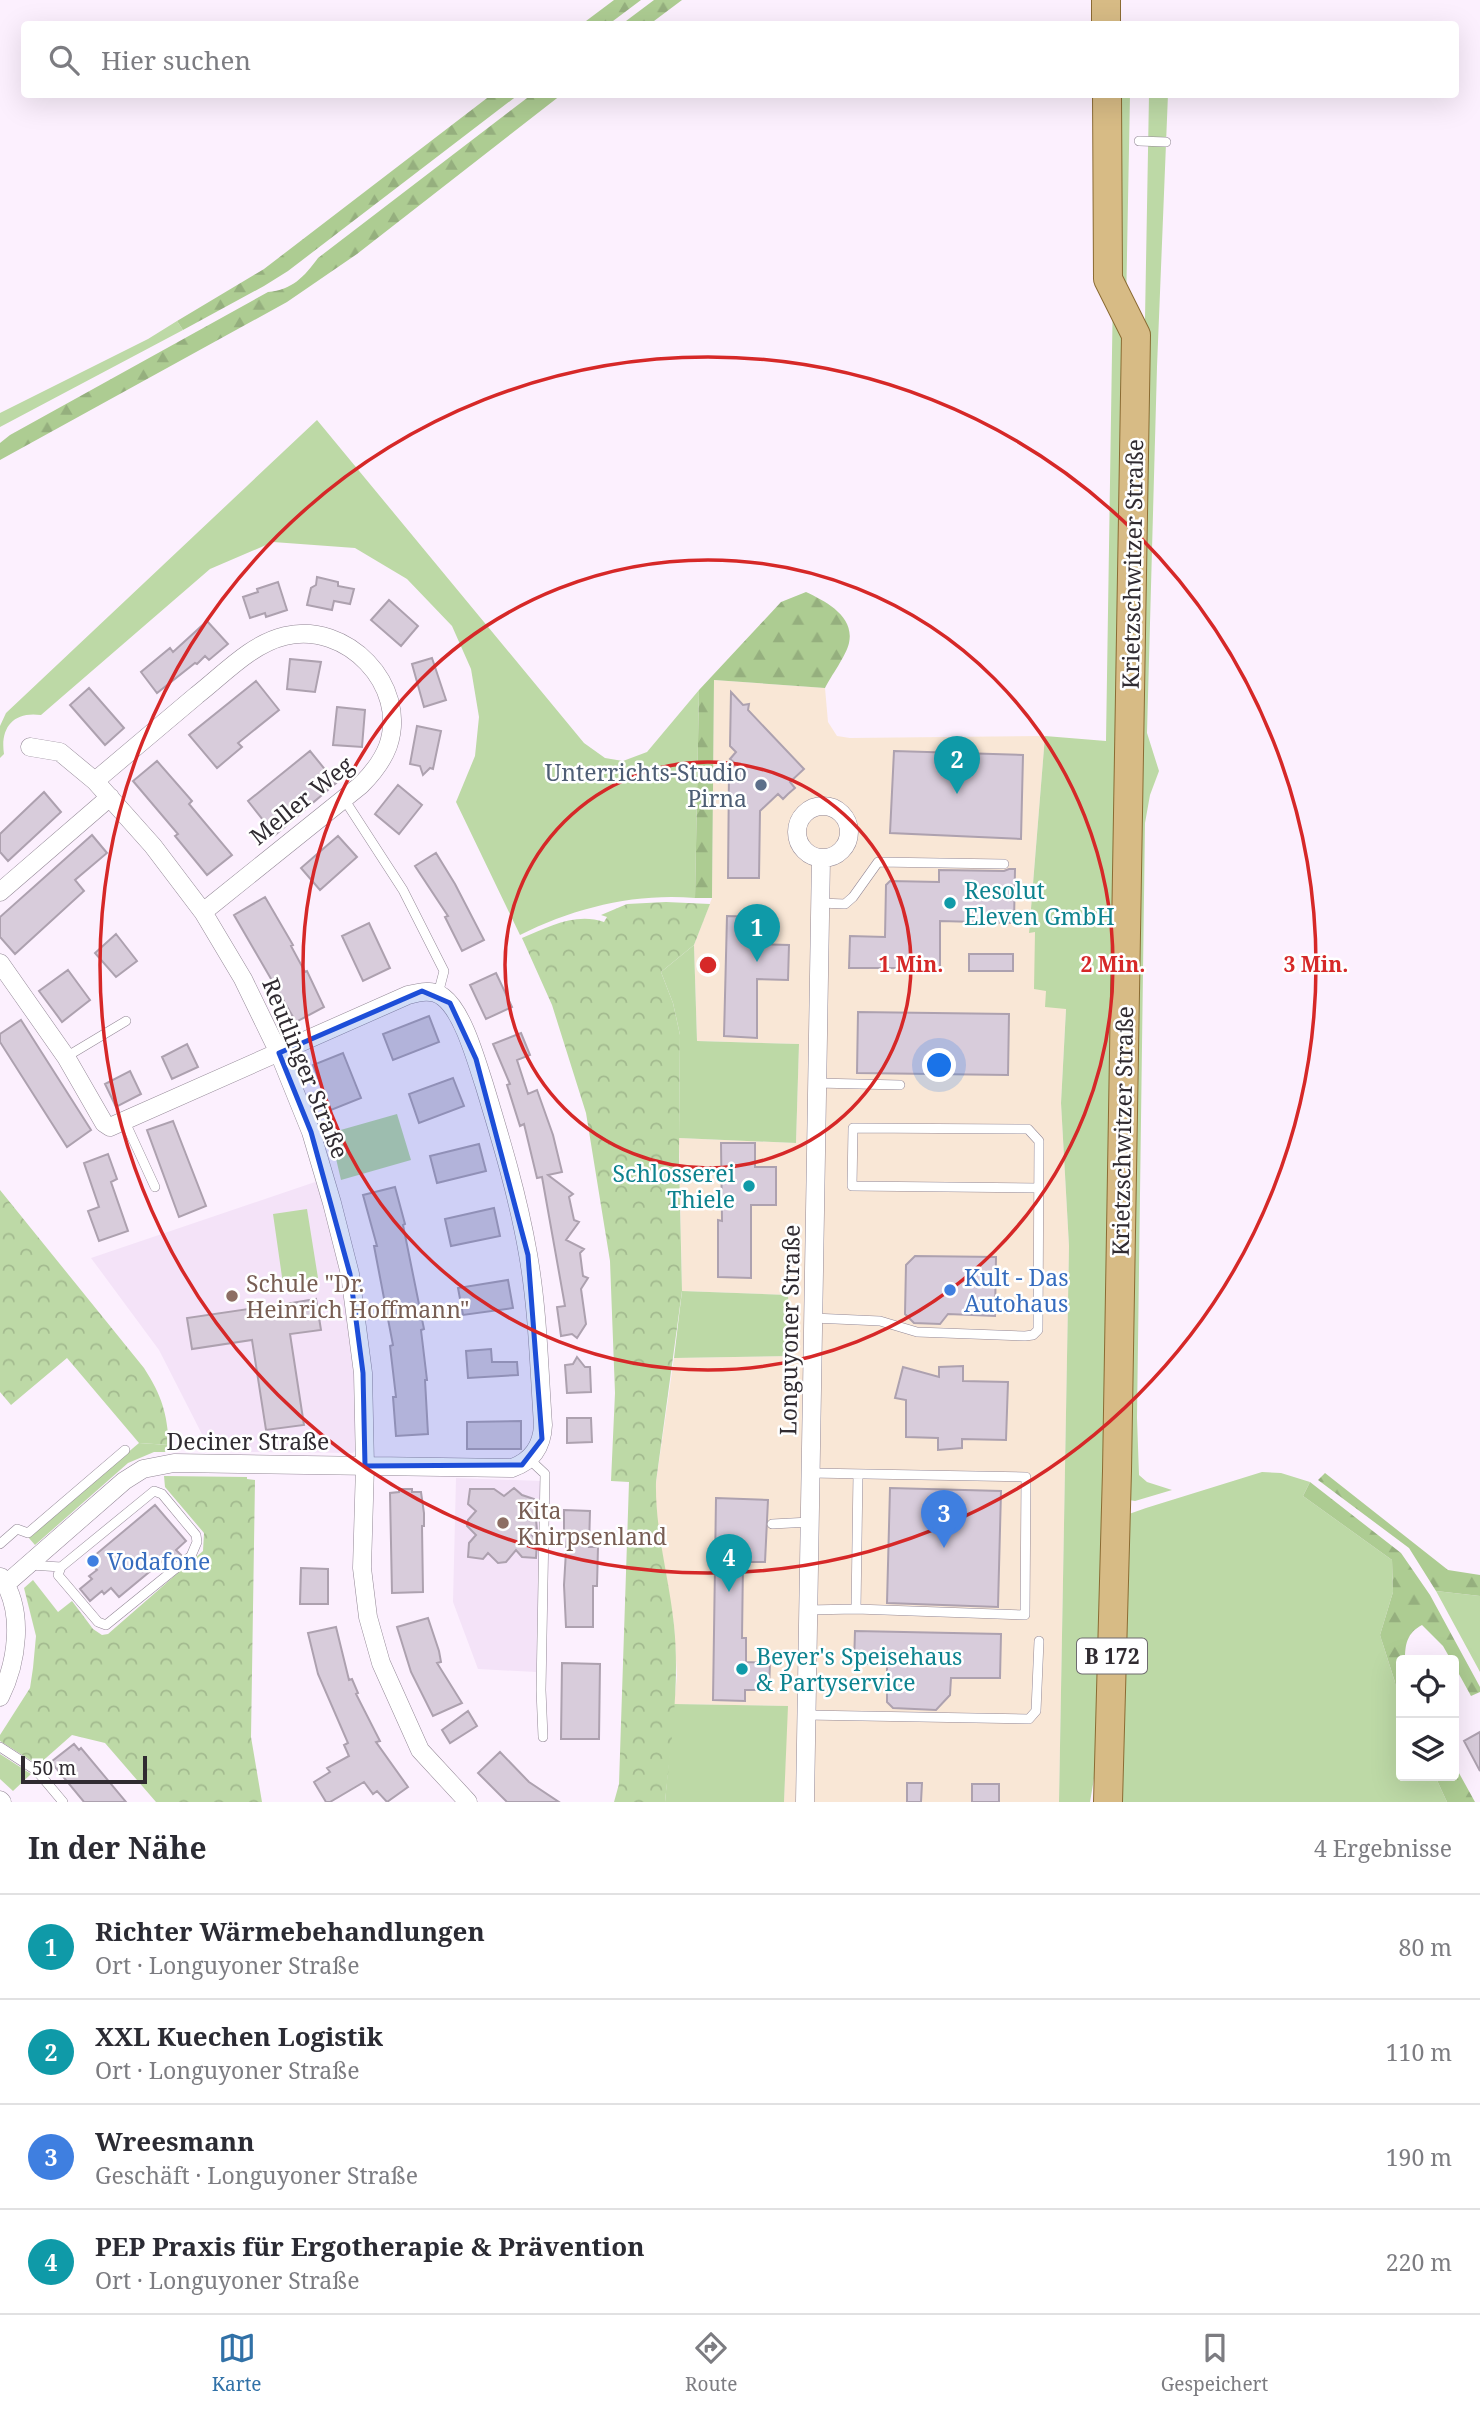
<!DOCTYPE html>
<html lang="de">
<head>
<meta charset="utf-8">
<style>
  body { margin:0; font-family:"Noto Serif",serif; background:#f2f2f3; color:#2b2b33 }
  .controls { position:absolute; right:21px; bottom:21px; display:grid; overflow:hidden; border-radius:7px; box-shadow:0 7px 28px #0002 }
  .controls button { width:63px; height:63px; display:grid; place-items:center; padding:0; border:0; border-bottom:2px solid #e1e1e2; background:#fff; color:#2b2b33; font:35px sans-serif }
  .scale { position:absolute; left:21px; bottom:18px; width:126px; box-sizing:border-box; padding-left:7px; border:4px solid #302b31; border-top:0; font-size:19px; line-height:24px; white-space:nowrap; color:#302b31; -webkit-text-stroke:5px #fff; paint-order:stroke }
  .you { position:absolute; left:940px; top:1066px; width:24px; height:24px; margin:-18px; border:5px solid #fff; border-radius:50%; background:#1a73e8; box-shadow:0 0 0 10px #1a73e833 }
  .badge { display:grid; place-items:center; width:46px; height:46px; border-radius:50%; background:#3171a7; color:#fff; font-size:23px; font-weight:700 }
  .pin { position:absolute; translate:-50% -58px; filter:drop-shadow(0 2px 4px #0008) }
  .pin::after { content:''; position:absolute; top:37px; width:24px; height:21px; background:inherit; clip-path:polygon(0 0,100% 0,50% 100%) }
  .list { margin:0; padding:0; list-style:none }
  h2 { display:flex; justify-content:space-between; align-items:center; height:91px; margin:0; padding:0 28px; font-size:30px }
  h2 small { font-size:23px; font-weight:400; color:#7c7c81 }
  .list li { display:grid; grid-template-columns:46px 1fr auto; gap:21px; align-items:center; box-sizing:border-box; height:105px; padding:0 28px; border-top:2px solid #e1e1e2 }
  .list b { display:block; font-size:26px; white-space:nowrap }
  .list p { margin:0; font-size:23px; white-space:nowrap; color:#7c7c81 }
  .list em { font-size:23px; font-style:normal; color:#7c7c81 }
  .icon { flex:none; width:38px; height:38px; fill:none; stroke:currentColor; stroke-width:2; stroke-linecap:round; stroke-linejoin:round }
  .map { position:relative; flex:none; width:1480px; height:1802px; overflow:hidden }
  .search { position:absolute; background:#fff; box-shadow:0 7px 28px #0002; left:21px; right:21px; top:21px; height:77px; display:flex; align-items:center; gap:18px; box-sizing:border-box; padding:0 24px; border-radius:7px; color:#7c7c81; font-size:26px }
  .sheet { height:511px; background:#fff }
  nav { display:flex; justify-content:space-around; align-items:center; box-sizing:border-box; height:98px; border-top:2px solid #e1e1e2; background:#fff; font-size:19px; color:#7c7c81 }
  nav a { display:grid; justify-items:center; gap:4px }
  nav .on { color:#3171a7 }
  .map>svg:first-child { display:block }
  .commercial { fill:#f9e7d6 }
  .built { fill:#f4e3f8 }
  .grass { fill:#bdd9a6 }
  .forest { fill:url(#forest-firs) }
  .park { fill:url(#park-crowns) }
  .building { fill:#d8ccdb; stroke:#ada1af; stroke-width:2 }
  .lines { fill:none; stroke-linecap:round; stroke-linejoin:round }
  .lane-casing { stroke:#938896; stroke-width:10 }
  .street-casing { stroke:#938896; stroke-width:19 }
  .primary-casing { stroke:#8b6b33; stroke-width:30 }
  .lane { stroke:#fff; stroke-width:9 }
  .street { stroke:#fff; stroke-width:18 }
  .primary { stroke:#d7bb85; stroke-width:28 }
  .marked { fill:#1d4ed8; fill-opacity:0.2; stroke:#1d4ed8; stroke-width:5; stroke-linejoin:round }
  .ring { fill:none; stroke:#d62828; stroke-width:3.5 }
  .service-dot { fill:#5c6f8a; stroke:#fff; stroke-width:2.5 }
  .culture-dot { fill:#0f9aa8; stroke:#fff; stroke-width:2.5 }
  .shop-dot { fill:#3f7fe0; stroke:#fff; stroke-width:2.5 }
  .education-dot { fill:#8d6e63; stroke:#fff; stroke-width:2.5 }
  .labels { text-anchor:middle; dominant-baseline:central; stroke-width:5; stroke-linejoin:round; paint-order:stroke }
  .shield { fill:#fff; stroke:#6e6b6f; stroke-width:2 }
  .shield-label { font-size:21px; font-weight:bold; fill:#302b31 }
  .street-label { font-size:23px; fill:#302b31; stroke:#fff }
  .service-label { font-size:23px; fill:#4e5e75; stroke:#fff; text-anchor:end }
  .culture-label { font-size:23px; fill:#0d838f; stroke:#fff; text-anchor:start }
  .shop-label { font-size:23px; fill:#366cbe; stroke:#fff; text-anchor:start }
  .education-label { font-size:23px; fill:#785e54; stroke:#fff; text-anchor:start }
  .centre { fill:#d62828; stroke:#fff; stroke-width:3.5 }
  .ring-label { font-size:21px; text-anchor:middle; font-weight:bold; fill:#d62828; stroke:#fff; stroke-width:5; stroke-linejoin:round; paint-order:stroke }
</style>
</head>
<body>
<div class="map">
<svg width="1480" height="1802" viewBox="0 0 1480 1802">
  <defs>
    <pattern id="forest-firs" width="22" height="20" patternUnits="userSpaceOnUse" patternTransform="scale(1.75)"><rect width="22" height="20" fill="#adcc92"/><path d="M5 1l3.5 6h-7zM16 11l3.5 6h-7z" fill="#95af7e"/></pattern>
    <pattern id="park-crowns" width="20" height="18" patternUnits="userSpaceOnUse" patternTransform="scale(1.75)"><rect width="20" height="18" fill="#bdd9a6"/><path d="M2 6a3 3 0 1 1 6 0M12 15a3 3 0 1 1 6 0" fill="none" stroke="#a3ba8f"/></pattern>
  </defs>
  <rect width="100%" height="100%" fill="#fcf0fe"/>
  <path class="commercial" d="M714,680L825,688L828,722L837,736L850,738L1045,736L1029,932L1035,931L1046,990L1066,1008L1061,1103L1069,1246L1059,1802H784L787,1706L674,1704L677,1676L674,1625L655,1509L656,1482L674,1358L792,1356L788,1295L682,1291L679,1138L796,1143L799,1044L697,1041L694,945L712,898Z"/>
  <path class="built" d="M318,1181L341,1271L355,1378L357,1449L353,1453L249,1452L248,1447L208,1446L159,1350L91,1258Z
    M456,1478L541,1481L536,1672L478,1669L453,1602Z"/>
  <path class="grass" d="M1168,94L1157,367L1147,733L1159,771L1150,795L1145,823L1137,1418L1139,1475L1147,1482L1172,1490L1135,1501L1129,1500L1124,1495L1149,95Z
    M1116,95H1130L1099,1749L1090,1802H1059L1069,1246L1061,1103L1066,1009L1045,1007L1046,991L1034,989L1035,932L1029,933L1045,736L1106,741Z
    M177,321L183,330L0,427V413L148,339Z
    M317,420L584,743L605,758L623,761L647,752L699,690L695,898C634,893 574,908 520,935L456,802L475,756L479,717L471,669L452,626L407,579L355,548L273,542L210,569L41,715C13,711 0,728 4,754L0,758V726L6,713Z
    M694,945L697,1041L799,1044L796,1143L679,1138L680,1035L673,1003L661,972Z
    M397,1114L411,1160L341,1180L330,1133Z
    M307,1209L318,1278L283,1284L273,1214Z
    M682,1291L788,1295L792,1356L674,1358Z
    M139,1443L169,1445L170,1452H154L128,1463L35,1545L28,1537Z
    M1262,1472L1281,1473L1310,1482L1303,1496L1392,1560L1393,1592L1380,1635L1401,1701V1776H1435L1447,1802H1122L1125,1520L1129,1514L1146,1508Z
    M1436,1591L1480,1596V1672Z
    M674,1704L788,1706L784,1802H665Z
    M0,1754L31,1774L13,1791L0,1779Z"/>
  <path class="forest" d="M614,0H641L609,24H582Z
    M654,0H682L650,24H622Z
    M491,95H518L288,271L264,286L183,330L177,321L264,269Z
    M531,95H561L357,254L287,302L0,460V443L10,435L268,292C292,290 304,277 318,258Z
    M806,592C825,601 855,616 849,643C846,656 831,676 825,688L714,680L712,898H695L699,690L781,602Z
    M1325,1473L1448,1570L1480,1575V1596L1436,1591L1409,1548L1318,1480Z
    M1310,1482L1401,1553L1430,1595L1480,1687V1692L1471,1696L1454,1665V1660H1451L1443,1646L1422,1625C1407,1633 1405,1644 1405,1660H1401V1701L1380,1635L1393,1592L1392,1560L1303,1496Z
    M1454,1764L1475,1802H1447L1435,1776H1454Z"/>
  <path class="park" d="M666,902L710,904L694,945L661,972L673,1003L680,1035L679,1157L682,1291L656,1482C655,1531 669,1577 674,1625C680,1684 671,1743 665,1802H614L619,1784L629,1482L611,1481L615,1393L610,1261L586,1113L552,1005L522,938C548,927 576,912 604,922L607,917L601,915L627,904Z
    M0,1190L144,1368C162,1396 167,1413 169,1445L139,1443L67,1358L11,1405L0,1392Z
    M164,1476L247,1477V1479L255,1480L251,1737L262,1802H156L105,1743L72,1735L38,1765L0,1741V1735L30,1688L33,1668L36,1636L24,1588L33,1580L58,1612L72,1601L93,1629L102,1635L108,1634L203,1551L204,1533L165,1487Z"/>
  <path class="building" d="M317,577L338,582V586L354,589L350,604L334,601L332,610L307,605L311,588L316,585Z
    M278,582L287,610L266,617L265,613L250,618L243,597L258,592L257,589Z
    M389,600L418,626L401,646L371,620Z
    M207,621L228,644L209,660L205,656L197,664L195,663L157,693L141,672L170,648L173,652Z
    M432,658L446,700L424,707L412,664Z
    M290,659L321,662L315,692L287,689Z
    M256,681L279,710L238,743L242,747L217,768L189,735Z
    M89,688L124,728L105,745L70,705Z
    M731,692L743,705L749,704L748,710L804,769L790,782L795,788L788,794L783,799L778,794L760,811L759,878H728L729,770L736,764L730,759L736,752L730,746Z
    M337,707L365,710L362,747L333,745Z
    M417,726L441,731L433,769L430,768L423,775L420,766L410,764Z
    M310,751L336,783L275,835L248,801Z
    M894,751L1023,755L1021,839L890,833Z
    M157,761L192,801L189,804L232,855L207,875L175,836L178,834L133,781Z
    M398,785L422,805L399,834L375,814Z
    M44,792L61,812L8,861L0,852V834Z
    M92,835L107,853L75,880L84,891L15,954L0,937V917Z
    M338,836L357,857L320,890L301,868Z
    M436,853L455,884L484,940L462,951L445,917L448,916L415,866Z
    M1009,869H1015L1014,923L940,921V968H849L850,936L885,937L886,885L890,881L939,882V870L1004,871Z
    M265,897L293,945L291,946L305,972L307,971L324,1007L296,1022L234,915Z
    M727,916L758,917V944L789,945L788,980L757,979V1038L724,1036Z
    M369,923L390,968L363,981L342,936Z
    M116,934L137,961L116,977L95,953Z
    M969,954H1013V971H969Z
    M68,970L90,1000L62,1022L39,991Z
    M496,973L512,1007L486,1019L470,985Z
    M858,1012L1009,1014L1008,1075L857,1073Z
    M429,1016L439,1042L393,1060L383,1034Z
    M21,1020L91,1130L67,1147L0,1042V1034Z
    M521,1033L530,1055L517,1060L528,1094L537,1090L553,1135L562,1172L548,1175L573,1194L569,1197L574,1220L579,1222L566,1240L584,1249L580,1253L583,1276L588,1278L581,1289L586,1324L577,1338L572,1334L561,1336L557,1307L565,1306L542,1177L537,1178L524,1124L520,1126L507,1085L510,1084L493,1044Z
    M187,1044L198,1067L172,1079L162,1057Z
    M343,1053L361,1098L331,1110L313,1065Z
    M130,1071L141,1094L116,1107L105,1084Z
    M453,1078L464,1106L419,1123L409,1094Z
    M173,1121L206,1206L179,1217L147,1130Z
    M721,1143H755V1167H776V1205H751V1278L718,1277V1220L722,1221Z
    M479,1144L486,1171L437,1183L430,1156Z
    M108,1154L117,1179L111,1182L128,1231L99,1241L88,1211L99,1207L84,1163Z
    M395,1187L405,1224L403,1225L424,1329L421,1330L427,1380H425L428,1434L396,1436L393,1397H396L390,1346L393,1345L374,1246H377L363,1195Z
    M494,1208L500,1236L451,1246L445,1219Z
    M915,1256L996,1257L995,1316L948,1314L940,1324L914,1323L905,1314L906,1265Z
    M508,1280L513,1308L463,1315L458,1288Z
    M316,1299L321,1330L290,1334L304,1425L266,1430L252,1340L192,1349L187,1318L248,1309L249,1313L285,1308V1304Z
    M491,1349L492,1362H517L518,1375L468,1378L466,1351Z
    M577,1357L585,1367H590L591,1392L567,1393L565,1365L573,1364Z
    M963,1366V1381L1008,1382L1006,1440L962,1439V1448L938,1450V1438L906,1437V1400L895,1398L903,1367L939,1377V1367Z
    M567,1418H591L592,1442L567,1443Z
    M521,1421V1449H467V1422Z
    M514,1488L522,1495L534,1499L537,1530L532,1535L537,1541L536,1558L522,1557L516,1550L506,1562L498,1563L488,1553L483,1559L468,1557L469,1543L476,1535L467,1526L468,1520L476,1511L468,1504L470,1489H494L504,1496Z
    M890,1488L1001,1491L998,1607L887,1603Z
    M399,1489H412V1492H421L424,1513V1526H422L423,1592L392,1593L390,1493L399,1492Z
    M716,1498L768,1500L765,1562H743L742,1638H746V1662L770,1663L769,1690H745V1701L713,1700Z
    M155,1505L186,1541L176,1550L181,1555L169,1565L165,1559L119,1597L111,1588L104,1594L102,1591L90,1601L80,1589L92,1579L89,1576L97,1570L88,1561Z
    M564,1510L590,1511L589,1547H598L597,1586H593V1627H566L564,1585L567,1534L564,1533Z
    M301,1568L328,1569V1604H300Z
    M428,1618L439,1651L441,1662L437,1663L462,1703L433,1716L411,1672L397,1627Z
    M336,1627L349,1680L352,1679L358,1693L356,1694L380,1741L376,1742L408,1787L387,1802L377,1791L373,1794L364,1782L330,1802H326L314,1782L330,1772L327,1768L349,1756L344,1745L348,1743L318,1674L308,1633Z
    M855,1631L1001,1634L1000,1678H951L950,1695L936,1710L893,1708L887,1702V1664H854Z
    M562,1663L600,1664L599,1739H561Z
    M468,1711L477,1726L450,1743L442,1730Z
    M1480,1732V1771L1464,1741Z
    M74,1744L79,1750L81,1748L126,1802H84L51,1762Z
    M500,1752L529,1782L559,1802H507L478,1773Z
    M907,1783H922L921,1802H907Z
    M972,1784H999V1802H972Z"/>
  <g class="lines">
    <g class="lane-casing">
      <path id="lane" d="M1139,141L1166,142
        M344,799L403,890L444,971L438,994
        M820,903L845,904L853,897L878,862L1004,864
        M66,1057L126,1021
        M817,1083L900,1085
        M125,1122L155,1187
        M813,1318L880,1321L917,1332L1025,1336L1033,1335L1038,1330L1039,1141L1028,1129L853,1128L852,1186L1039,1188
        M529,1459L545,1474L541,1690L543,1737
        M811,1473L1026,1477L1025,1615L856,1609L858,1474
        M772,1524L810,1522
        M0,1544L17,1529L28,1533L125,1450
        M30,1565L61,1567L154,1491L162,1494L196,1535L197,1542L191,1556L106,1625L98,1622L58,1575L61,1567
        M808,1610L856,1609
        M806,1715L1029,1719L1036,1711L1039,1641
        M0,1747L37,1771L63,1802"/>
    </g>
    <g class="street-casing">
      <path id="street" d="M30,747L60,752L95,781L153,846L203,912L243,979L279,1053L311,1132L332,1203L350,1274L363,1373L365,1466L362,1568L368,1617L381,1663L420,1750L468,1802
        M95,781C129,752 163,724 197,695C224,674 251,644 285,636C346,621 409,685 388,746C382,762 373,773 361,785L203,912
        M797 832a26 26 0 1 1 52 0a26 26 0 1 1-52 0Z
        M0,892L110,797
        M0,963L66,1057L104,1123L110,1127L408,995C420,992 432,989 443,997C463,1012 476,1060 484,1084C501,1140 518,1196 528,1254C538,1311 539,1368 543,1425C542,1446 532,1461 512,1468L174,1463L143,1469L124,1481L6,1584
        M0,1697C17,1663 25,1611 1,1577
        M0,1800L2,1802
        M805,1802L821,858"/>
    </g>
    <g class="primary-casing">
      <path id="primary" d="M1106,0V24
        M1107,94L1108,279L1136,335L1117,1471L1108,1802"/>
    </g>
    <use href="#lane" class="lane"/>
    <use href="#street" class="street"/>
    <use href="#primary" class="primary"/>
  </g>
  <path class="marked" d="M422,991L450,1003L476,1059L528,1255L542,1439L522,1465L365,1466L363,1373L350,1274L311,1132L279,1053Z"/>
  <g class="ring">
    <circle cx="708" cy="965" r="203"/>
    <circle cx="708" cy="965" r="405"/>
    <circle cx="708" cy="965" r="608"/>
  </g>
  <circle class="service-dot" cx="761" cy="785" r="7"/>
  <g class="culture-dot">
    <circle cx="950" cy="903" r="7"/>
    <circle cx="749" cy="1186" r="7"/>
    <circle cx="742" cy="1669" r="7"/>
  </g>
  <g class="shop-dot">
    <circle cx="950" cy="1290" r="7"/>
    <circle cx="93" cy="1561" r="7"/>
  </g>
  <g class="education-dot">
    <circle cx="232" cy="1296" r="7"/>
    <circle cx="503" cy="1523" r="7"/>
  </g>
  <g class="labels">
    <rect class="shield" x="1077" y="1638.5" width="70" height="35" rx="5"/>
    <g class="shield-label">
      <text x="1112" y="1656">B 172</text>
    </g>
    <g class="street-label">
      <text transform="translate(1132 564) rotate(-89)">Krietzschwitzer Straße</text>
      <text transform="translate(301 800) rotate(-39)">Meller Weg</text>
      <text transform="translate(306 1068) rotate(68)">Reutlinger Straße</text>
      <text transform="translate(1122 1131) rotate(-89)">Krietzschwitzer Straße</text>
      <text transform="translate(789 1330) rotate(-89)">Longuyoner Straße</text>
      <text x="248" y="1441">Deciner Straße</text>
    </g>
    <g class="service-label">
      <text x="747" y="772">Unterrichts-Studio<tspan x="747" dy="26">Pirna</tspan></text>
    </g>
    <g class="culture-label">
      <text x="964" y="890">Resolut<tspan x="964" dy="26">Eleven GmbH</tspan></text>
      <text x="735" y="1173" text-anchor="end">Schlosserei<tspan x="735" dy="26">Thiele</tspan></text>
      <text x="756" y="1656">Beyer's Speisehaus<tspan x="756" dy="26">&amp; Partyservice</tspan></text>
    </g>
    <g class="shop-label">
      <text x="964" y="1277">Kult - Das<tspan x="964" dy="26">Autohaus</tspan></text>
      <text x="107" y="1561">Vodafone</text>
    </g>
    <g class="education-label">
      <text x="246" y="1283">Schule "Dr.<tspan x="246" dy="26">Heinrich Hoffmann"</tspan></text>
      <text x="517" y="1510">Kita<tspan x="517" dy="26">Knirpsenland</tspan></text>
    </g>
  </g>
  <circle cx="708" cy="965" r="10" class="centre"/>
  <g class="ring-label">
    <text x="911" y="972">1 Min.</text>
    <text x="1113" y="972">2 Min.</text>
    <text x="1316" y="972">3 Min.</text>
  </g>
</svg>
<div class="controls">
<button><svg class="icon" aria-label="locate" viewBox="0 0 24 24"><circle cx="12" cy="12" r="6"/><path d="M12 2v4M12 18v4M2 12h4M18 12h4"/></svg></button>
<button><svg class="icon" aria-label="layers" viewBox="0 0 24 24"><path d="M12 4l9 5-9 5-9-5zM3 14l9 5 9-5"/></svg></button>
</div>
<div class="scale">50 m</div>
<div class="you"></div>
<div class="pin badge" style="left:757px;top:962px;background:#0f9aa8">1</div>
<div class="pin badge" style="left:957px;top:794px;background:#0f9aa8">2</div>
<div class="pin badge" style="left:944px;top:1548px;background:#3f7fe0">3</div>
<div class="pin badge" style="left:729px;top:1592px;background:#0f9aa8">4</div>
<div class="search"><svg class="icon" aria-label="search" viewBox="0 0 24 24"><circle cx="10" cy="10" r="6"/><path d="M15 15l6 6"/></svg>Hier suchen</div>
</div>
<section class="sheet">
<h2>In der Nähe<small>4 Ergebnisse</small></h2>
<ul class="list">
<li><span class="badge" style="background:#0f9aa8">1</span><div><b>Richter Wärmebehandlungen</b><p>Ort · Longuyoner Straße</p></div><em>80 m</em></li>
<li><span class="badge" style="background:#0f9aa8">2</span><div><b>XXL Kuechen Logistik</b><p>Ort · Longuyoner Straße</p></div><em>110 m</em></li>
<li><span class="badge" style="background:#3f7fe0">3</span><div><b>Wreesmann</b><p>Geschäft · Longuyoner Straße</p></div><em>190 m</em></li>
<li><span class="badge" style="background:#0f9aa8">4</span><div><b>PEP Praxis für Ergotherapie &amp; Prävention</b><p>Ort · Longuyoner Straße</p></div><em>220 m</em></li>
</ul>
</section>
<nav>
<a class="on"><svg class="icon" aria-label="map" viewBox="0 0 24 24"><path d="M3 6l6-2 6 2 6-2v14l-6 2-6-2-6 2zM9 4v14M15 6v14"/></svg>Karte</a>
<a><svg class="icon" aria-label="directions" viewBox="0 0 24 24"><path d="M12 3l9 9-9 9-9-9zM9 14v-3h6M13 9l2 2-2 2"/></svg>Route</a>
<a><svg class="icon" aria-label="saved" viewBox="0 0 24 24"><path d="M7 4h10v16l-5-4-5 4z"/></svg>Gespeichert</a>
</nav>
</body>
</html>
